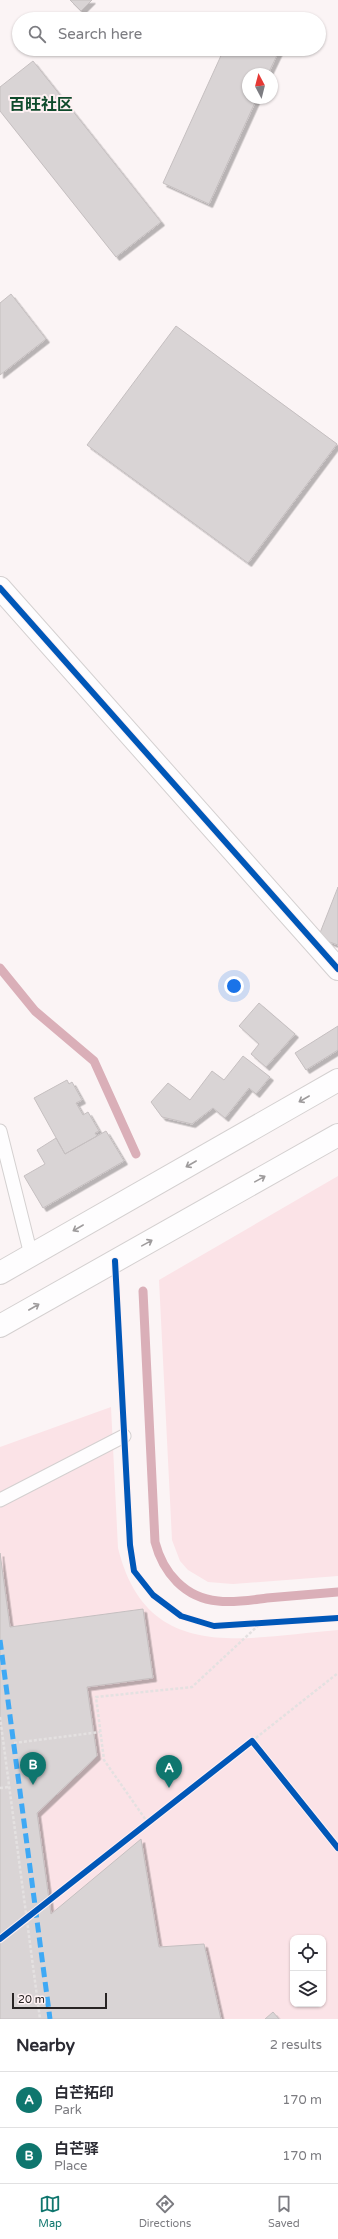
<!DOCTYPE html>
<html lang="en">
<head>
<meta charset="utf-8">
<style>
  body { margin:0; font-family:"Varela Round","Noto Sans SC",sans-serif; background:#f7f7f7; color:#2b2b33 }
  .controls { position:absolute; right:12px; bottom:12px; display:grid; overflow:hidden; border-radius:8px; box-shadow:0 1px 3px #0004 }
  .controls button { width:36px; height:36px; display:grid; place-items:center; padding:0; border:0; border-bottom:1px solid #e1e1e2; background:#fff; color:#2b2b33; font:20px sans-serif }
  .compass { position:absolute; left:242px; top:68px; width:36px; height:36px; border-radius:50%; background:#fff; box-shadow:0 1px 3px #0004; rotate:353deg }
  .scale { position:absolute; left:12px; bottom:10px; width:95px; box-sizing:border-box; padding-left:4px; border:2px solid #282424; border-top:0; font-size:11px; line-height:14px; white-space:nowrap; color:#282424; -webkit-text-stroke:3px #fef1f3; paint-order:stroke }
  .you { position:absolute; left:234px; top:986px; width:14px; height:14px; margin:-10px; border:3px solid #fff; border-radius:50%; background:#1a73e8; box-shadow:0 0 0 6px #1a73e833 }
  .badge { display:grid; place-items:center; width:26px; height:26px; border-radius:50%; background:#0f766e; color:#fff; font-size:13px; font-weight:700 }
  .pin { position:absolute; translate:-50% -33px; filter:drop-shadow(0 1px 2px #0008) }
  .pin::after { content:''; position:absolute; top:21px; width:14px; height:12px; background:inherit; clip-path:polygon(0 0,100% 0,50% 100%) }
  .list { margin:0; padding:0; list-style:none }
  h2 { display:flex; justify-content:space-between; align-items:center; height:52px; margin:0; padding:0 16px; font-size:17px }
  h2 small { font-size:13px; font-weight:400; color:#7c7c81 }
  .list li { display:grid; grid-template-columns:26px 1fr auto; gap:12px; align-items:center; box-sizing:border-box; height:56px; padding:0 16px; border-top:1px solid #e1e1e2 }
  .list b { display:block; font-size:15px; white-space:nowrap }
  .list p { margin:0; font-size:13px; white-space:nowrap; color:#7c7c81 }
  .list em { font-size:13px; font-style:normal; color:#7c7c81 }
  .icon { flex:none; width:22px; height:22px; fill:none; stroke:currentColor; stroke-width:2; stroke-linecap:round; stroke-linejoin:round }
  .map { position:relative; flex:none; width:338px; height:2019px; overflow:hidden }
  .search { position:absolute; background:#fff; box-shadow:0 1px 3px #0004; left:12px; right:12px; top:12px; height:44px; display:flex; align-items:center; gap:10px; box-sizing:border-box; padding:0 14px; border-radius:22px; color:#7c7c81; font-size:15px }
  .sheet { height:164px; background:#fff }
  nav { display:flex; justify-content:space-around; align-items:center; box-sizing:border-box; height:56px; border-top:1px solid #e1e1e2; background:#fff; font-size:11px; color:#7c7c81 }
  nav a { display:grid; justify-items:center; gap:2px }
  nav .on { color:#0f766e }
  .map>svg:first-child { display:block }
  .green { fill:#fbe3e7; fill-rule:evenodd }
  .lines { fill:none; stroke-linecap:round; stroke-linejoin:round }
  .stream { stroke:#daafb8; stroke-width:9 }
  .building { fill:#d9d4d5; stroke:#c5bfc0; filter:url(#shadow) }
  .lane-casing { stroke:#d4d0d0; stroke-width:15 }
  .street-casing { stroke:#d4d0d0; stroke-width:24 }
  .path { stroke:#e4e1e1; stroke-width:2.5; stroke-dasharray:3 2; stroke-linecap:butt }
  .lane { stroke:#fefdfe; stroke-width:13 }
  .street { stroke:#fefdfe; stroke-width:22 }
  .quiet { stroke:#3fa9f5; stroke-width:5; stroke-dasharray:10 5; stroke-linecap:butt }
  .cycleway-casing { stroke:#fef1f3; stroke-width:8 }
  .cycleway { stroke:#0057b8; stroke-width:6 }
  .oneway { stroke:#9e9b9c }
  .labels { text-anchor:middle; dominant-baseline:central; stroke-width:4; stroke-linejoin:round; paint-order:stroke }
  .quarter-label { font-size:16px; font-weight:bold; fill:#0e4a2b; stroke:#fef1f3 }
</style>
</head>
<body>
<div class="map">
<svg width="338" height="2019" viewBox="0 0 338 2019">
  <defs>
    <filter id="shadow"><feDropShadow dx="3.5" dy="3.5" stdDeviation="0" flood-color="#0004"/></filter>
  </defs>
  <rect width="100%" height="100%" fill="#fbf4f5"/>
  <path class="green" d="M338,1176V1576L233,1584L208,1582L188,1570L180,1561L172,1540L159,1280Z
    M111,1407L118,1548C147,1666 246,1637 338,1630V2019H0V1447ZM293,1938H323V2004H293Z"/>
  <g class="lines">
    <path class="stream" d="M0,968L35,1011L94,1061L136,1154
      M143,1291L155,1542C163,1573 185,1598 218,1601C234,1603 251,1600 267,1598C291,1596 314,1594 338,1592"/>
  </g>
  <path class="building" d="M70,0H92L81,11Z
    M224,49H280L268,74H248V98H257L209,204L163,183Z
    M33,61L161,222L116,257L0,111V87Z
    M11,294L46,339L0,375V303Z
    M176,326L337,444L248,563L87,445Z
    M338,887V945L318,938Z
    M259,1003L295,1034L266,1067L251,1054L259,1044L239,1026Z
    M338,1026V1050L306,1070L295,1053Z
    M243,1056L270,1077L256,1094L249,1088L225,1118L213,1108L192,1124L162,1117L151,1102L168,1083L190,1100L212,1071L224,1080Z
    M67,1080L69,1084L72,1082L82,1100L76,1103L83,1115L88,1112L99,1131L95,1133L97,1136L65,1154L34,1098Z
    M106,1131L124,1161L43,1208L24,1176L45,1164L37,1150L56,1138L65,1154Z
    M0,1553L10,1627L143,1609L153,1678L87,1687L97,1756L37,1813L51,1914L141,1839L159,1947L204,1944L221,2019H0Z
    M273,2012L279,2019H265Z"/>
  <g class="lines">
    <g class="lane-casing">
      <path id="lane" d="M0,1131L31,1255
        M0,1500L124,1436"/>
    </g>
    <g class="street-casing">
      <path id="street" d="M0,588L338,969
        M0,1273L338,1080
        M0,1326L338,1135"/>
    </g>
    <path class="path" d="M0,1717L40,2019
      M252,1741L338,1673
      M14,1743L100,1732
      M0,1788L9,1787
      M148,1823L104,1760L96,1697L192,1687L262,1622"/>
    <use href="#lane" class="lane"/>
    <use href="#street" class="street"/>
    <path class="quiet" d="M0,1640L50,2019"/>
    <g class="cycleway-casing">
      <path id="cycleway" d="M0,588L338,969
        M115,1261L130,1545L134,1571L153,1595L181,1616L214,1626L338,1618
        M0,1939L252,1741L338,1848"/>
    </g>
    <use href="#cycleway" class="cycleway"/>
  </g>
  <defs><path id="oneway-shaft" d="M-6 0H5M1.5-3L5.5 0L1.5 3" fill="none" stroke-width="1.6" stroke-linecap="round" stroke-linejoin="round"/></defs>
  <g class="oneway">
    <use href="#oneway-shaft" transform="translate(304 1099) rotate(150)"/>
    <use href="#oneway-shaft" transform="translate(191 1164) rotate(150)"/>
    <use href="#oneway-shaft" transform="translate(260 1179) rotate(-29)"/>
    <use href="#oneway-shaft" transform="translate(78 1228) rotate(150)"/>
    <use href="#oneway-shaft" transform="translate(147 1243) rotate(-29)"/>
    <use href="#oneway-shaft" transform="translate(34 1307) rotate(-30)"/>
  </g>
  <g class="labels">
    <g class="quarter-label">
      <text x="41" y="105">百旺社区</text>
    </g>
  </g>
</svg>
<div class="controls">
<button><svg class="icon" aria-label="locate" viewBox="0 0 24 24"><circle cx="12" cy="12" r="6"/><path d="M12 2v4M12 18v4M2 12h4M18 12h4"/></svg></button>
<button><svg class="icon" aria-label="layers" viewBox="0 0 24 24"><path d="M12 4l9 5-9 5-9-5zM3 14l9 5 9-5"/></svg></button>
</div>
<svg class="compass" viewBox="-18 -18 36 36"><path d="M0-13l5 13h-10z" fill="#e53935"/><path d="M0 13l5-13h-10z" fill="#7c7c81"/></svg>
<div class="scale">20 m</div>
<div class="you"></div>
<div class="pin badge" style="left:169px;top:1788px">A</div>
<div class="pin badge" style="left:33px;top:1785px">B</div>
<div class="search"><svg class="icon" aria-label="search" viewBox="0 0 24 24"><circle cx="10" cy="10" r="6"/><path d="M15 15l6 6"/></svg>Search here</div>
</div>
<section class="sheet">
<h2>Nearby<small>2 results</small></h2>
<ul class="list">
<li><span class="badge">A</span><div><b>白芒拓印</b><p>Park</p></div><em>170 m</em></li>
<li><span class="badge">B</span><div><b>白芒驿</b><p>Place</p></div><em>170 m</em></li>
</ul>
</section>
<nav>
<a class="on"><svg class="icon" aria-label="map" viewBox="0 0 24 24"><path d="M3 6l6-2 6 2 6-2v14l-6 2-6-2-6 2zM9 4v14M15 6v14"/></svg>Map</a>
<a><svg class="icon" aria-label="directions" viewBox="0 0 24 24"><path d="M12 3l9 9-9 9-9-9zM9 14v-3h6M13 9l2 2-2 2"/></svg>Directions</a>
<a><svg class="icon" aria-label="saved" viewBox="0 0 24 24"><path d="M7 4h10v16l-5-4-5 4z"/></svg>Saved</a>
</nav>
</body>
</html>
